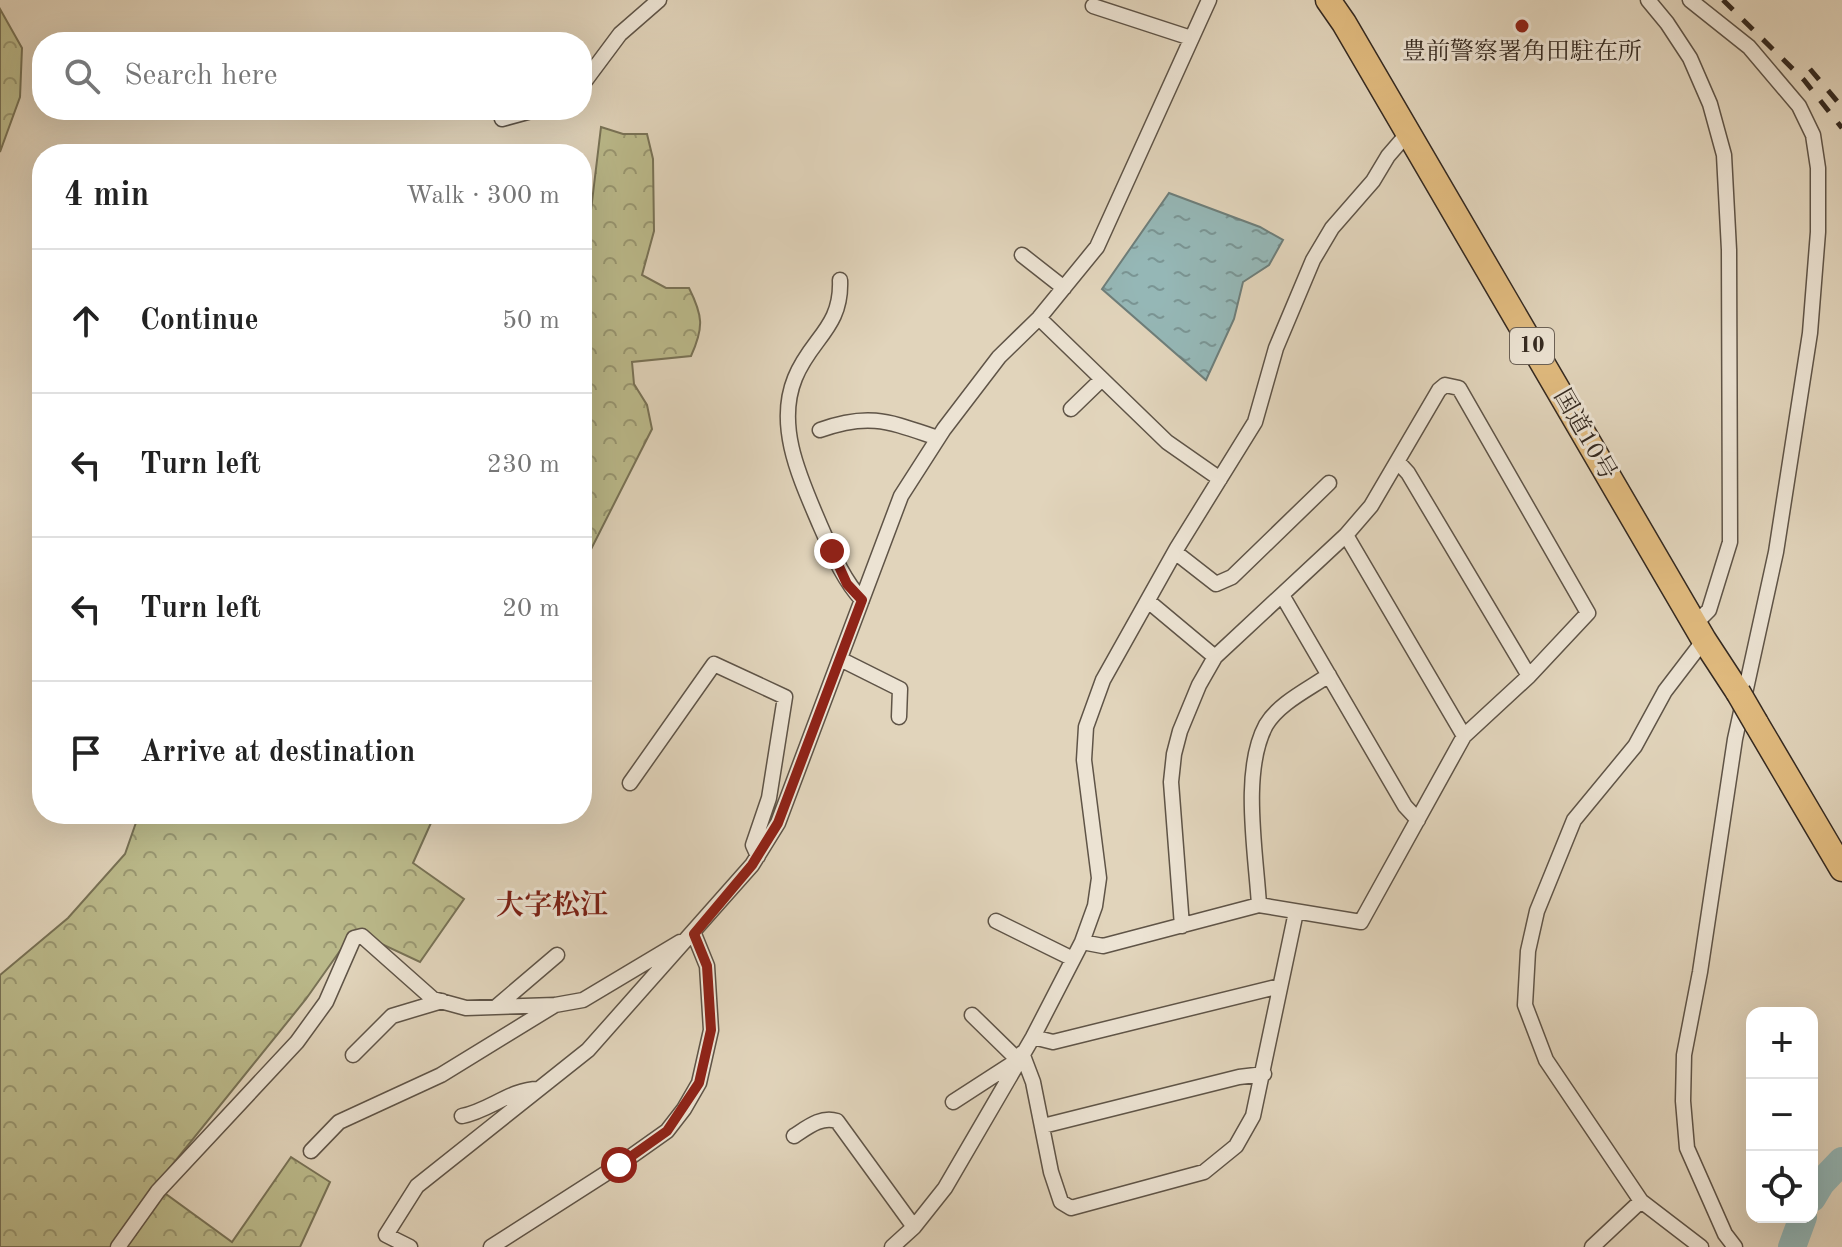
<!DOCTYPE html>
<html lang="en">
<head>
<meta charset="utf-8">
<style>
  body { margin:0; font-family:"Old Standard TT","Noto Serif JP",serif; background:#f2f2f2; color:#222 }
  .controls { position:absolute; right:24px; bottom:24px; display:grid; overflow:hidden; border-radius:16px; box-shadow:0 8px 32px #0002 }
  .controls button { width:72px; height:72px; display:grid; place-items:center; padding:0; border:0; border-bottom:2px solid #e0e0e0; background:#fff; color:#222; font:40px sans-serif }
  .stop { position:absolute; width:24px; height:24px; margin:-18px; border:6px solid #8f2418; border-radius:50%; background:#fff }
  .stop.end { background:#8f2418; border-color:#fff; box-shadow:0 2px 8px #0008 }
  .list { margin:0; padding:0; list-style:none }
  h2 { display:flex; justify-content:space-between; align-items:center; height:104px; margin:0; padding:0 32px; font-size:34px }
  h2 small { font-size:26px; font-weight:400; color:#767676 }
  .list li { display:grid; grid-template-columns:52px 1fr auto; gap:24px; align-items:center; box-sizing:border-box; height:144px; padding:0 32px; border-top:2px solid #e0e0e0 }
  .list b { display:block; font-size:30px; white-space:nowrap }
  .list em { font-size:26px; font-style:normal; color:#767676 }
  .icon { flex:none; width:44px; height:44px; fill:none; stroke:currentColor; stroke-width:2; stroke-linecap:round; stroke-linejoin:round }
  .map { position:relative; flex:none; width:1842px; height:1247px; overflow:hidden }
  .search { position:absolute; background:#fff; box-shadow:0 8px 32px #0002; left:32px; top:32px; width:560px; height:88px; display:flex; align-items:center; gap:20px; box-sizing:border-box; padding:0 28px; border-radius:32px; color:#767676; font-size:30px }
  .panel { position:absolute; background:#fff; box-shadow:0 8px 32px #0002; left:32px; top:144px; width:560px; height:680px; border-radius:32px }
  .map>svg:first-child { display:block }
  .forest { fill:url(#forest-crowns); stroke:#787256; stroke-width:2 }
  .water { fill:url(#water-ripples); stroke:#6e7e7a; stroke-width:2 }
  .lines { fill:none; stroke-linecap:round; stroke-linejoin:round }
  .river { stroke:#95b7b6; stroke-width:28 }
  .minor-casing { stroke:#5f5447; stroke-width:17 }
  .trunk-casing { stroke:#342920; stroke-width:27 }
  .minor { stroke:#ece3d3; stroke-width:14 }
  .trunk { stroke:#e0ba7e; stroke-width:24 }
  .rail { stroke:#342920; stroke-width:5; stroke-dasharray:14 14; stroke-linecap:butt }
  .trunk-bridge-casing { stroke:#342920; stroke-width:27; stroke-linecap:butt }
  .trunk-bridge { stroke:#e0ba7e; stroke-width:24 }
  .route { stroke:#8f2418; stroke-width:10 }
  .poi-dot { fill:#8f2418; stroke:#ece3d3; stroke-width:3 }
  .labels { text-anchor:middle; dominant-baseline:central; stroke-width:6; stroke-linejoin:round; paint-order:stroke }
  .shield { fill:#ece3d3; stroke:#6b6156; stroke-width:2 }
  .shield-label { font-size:22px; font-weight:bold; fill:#342920 }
  .poi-label { font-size:24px; fill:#342920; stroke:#ece3d3 }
  .street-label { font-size:24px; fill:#342920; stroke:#ece3d3 }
  .quarter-label { font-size:28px; font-weight:bold; fill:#7a1f14; stroke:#ece3d3 }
</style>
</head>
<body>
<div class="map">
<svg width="1842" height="1247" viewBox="0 0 1842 1247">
  <defs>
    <pattern id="forest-crowns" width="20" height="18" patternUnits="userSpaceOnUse" patternTransform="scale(2)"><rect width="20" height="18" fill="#bbba8b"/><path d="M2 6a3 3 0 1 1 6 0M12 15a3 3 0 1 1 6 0" fill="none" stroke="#999771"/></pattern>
    <pattern id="water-ripples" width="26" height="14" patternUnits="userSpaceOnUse" patternTransform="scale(2)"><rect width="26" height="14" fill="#95b7b6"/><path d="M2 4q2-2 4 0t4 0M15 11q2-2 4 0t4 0" fill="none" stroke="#7a9594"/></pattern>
  </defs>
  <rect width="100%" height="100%" fill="#e1d4bb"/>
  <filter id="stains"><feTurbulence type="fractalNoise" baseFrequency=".0025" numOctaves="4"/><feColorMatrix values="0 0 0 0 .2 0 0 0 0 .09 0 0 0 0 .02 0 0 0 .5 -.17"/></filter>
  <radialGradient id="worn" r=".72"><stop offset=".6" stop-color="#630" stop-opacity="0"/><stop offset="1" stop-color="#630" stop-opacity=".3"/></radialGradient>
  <path class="forest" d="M0,9L22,48L20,97L0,152Z
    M601,127L623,134H647L653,159L654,231L642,275L666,288H689C703,316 704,327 691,356L632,362L634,384L647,405L652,429L582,567V285Z
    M139,814H435L413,863L464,899L420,962L354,931L306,999L155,1186L232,1242L291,1157L330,1182L300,1247H0V975L68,918L125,854Z"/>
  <path class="water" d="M1169,193L1260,227L1283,240L1269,265L1243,282L1234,319L1206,380L1102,289Z"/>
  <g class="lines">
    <path class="river" d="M1812,1198L1821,1183L1842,1161
      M1792,1247L1803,1217"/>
    <g class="minor-casing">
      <path id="minor" d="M1648,0L1667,23L1690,58L1710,104L1724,155L1729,250L1730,542L1709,610L1695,624
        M1690,0L1749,47L1799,106L1813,135L1818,168V232L1810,333L1776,552L1735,739L1700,972L1684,1055L1683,1101L1687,1148L1725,1234L1735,1247
        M1093,6L1191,38
        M582,85L620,34L659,0
        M502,119L535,110
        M1022,255L1064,288
        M840,280C842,328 811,338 795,378C775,427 801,480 820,525C832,552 842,578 862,600
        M1039,318L1167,442L1220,479
        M1071,409L1102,379
        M820,430C870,412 890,422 938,438
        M1398,462L1408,473L1529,676
        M1346,535L1464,736
        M1175,552L1216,584L1232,577L1329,483
        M1282,595L1405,806L1418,820
        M1148,601L1215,657
        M840,659L900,689L899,717
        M630,783L714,664L785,697L769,798L753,845L758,856
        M1259,905C1256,853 1241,771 1266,725C1279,703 1309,689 1329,675
        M996,921L1073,959
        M1082,942L1103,946L1259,905L1361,922L1464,736L1529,676L1588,613L1459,388L1445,385L1439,390L1371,506L1346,535L1215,657L1199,685L1180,731L1174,754L1171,782L1182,926
        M496,1007L557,955
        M1033,1037L1053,1042L1280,986
        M1022,1053L1033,1082L1051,1172L1061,1202L1071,1208L1204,1172L1236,1146L1253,1116L1296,912
        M353,1055L392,1016L442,1001
        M953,1102L1018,1060L972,1015
        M462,1116C489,1111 511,1089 538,1089
        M1043,1126L1239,1077L1264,1074
        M794,1136C808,1127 821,1116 837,1121L914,1227
        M311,1151L339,1122L441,1075L555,1005
        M118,1247L158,1191L297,1042L326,1002L354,938L362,936L433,999L466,1008L555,1005L583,1000L680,942
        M410,1247L386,1235L417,1186L588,1050L752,865L778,823L901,496L944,429L999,357L1039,318L1097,247L1209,0
        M491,1247L619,1165L667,1131L684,1109L699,1083L711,1030L707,966L694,934
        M892,1247L914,1227L945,1188L1033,1037L1082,942L1095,906L1099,878L1084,760L1086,727L1103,680L1177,548L1255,422L1276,348L1313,260L1332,228L1373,181L1388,156L1407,134
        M1592,1247L1641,1201
        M1701,1247L1641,1201L1546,1060L1525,1005L1528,951L1537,911L1574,820L1635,746L1665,691L1704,640"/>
    </g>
    <g class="trunk-casing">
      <path id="trunk" d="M1328,0L1344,23L1704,640L1738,692
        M1756,723L1842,869"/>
    </g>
    <use href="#minor" class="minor"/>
    <use href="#trunk" class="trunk"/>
    <path class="rail" d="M1723,0L1804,80L1842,128
      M1810,69L1842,107"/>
    <g class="trunk-bridge-casing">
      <path id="trunk-bridge" d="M1738,692L1756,723"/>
    </g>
    <use href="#trunk-bridge" class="trunk-bridge"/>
  </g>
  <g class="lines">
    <path class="route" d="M619,1165L667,1131L699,1083L711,1030L707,966L694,934L752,865L778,823L862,600L847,584L832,551"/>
  </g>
  <circle class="poi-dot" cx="1522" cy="26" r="8"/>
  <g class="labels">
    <rect class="shield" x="1510" y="328" width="44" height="36" rx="6"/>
    <g class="shield-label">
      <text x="1532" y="346">10</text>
    </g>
    <g class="poi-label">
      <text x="1522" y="53">豊前警察署角田駐在所</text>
    </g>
    <g class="street-label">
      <text transform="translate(1584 435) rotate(60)">国道10号</text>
    </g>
    <g class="quarter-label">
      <text x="552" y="907">大字松江</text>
    </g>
  </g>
  <rect width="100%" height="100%" filter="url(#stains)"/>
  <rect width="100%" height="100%" fill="url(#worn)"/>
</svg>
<div class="controls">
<button>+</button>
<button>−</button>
<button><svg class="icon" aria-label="locate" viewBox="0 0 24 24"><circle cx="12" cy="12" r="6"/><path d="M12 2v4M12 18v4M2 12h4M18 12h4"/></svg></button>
</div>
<div class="stop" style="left:619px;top:1165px"></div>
<div class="stop end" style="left:832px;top:551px"></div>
<div class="search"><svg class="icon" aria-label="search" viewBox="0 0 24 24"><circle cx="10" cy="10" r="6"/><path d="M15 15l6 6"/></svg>Search here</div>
<section class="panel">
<h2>4 min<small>Walk · 300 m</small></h2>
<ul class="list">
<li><svg class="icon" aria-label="ahead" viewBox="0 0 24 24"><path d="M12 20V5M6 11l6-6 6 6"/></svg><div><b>Continue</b></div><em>50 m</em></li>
<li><svg class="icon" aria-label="left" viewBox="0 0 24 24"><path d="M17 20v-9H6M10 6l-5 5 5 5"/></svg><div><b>Turn left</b></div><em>230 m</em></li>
<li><svg class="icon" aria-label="left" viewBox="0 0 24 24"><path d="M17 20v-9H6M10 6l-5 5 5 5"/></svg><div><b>Turn left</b></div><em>20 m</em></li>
<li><svg class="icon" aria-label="arrive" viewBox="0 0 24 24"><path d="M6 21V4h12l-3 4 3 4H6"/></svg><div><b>Arrive at destination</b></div></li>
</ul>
</section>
</div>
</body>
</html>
